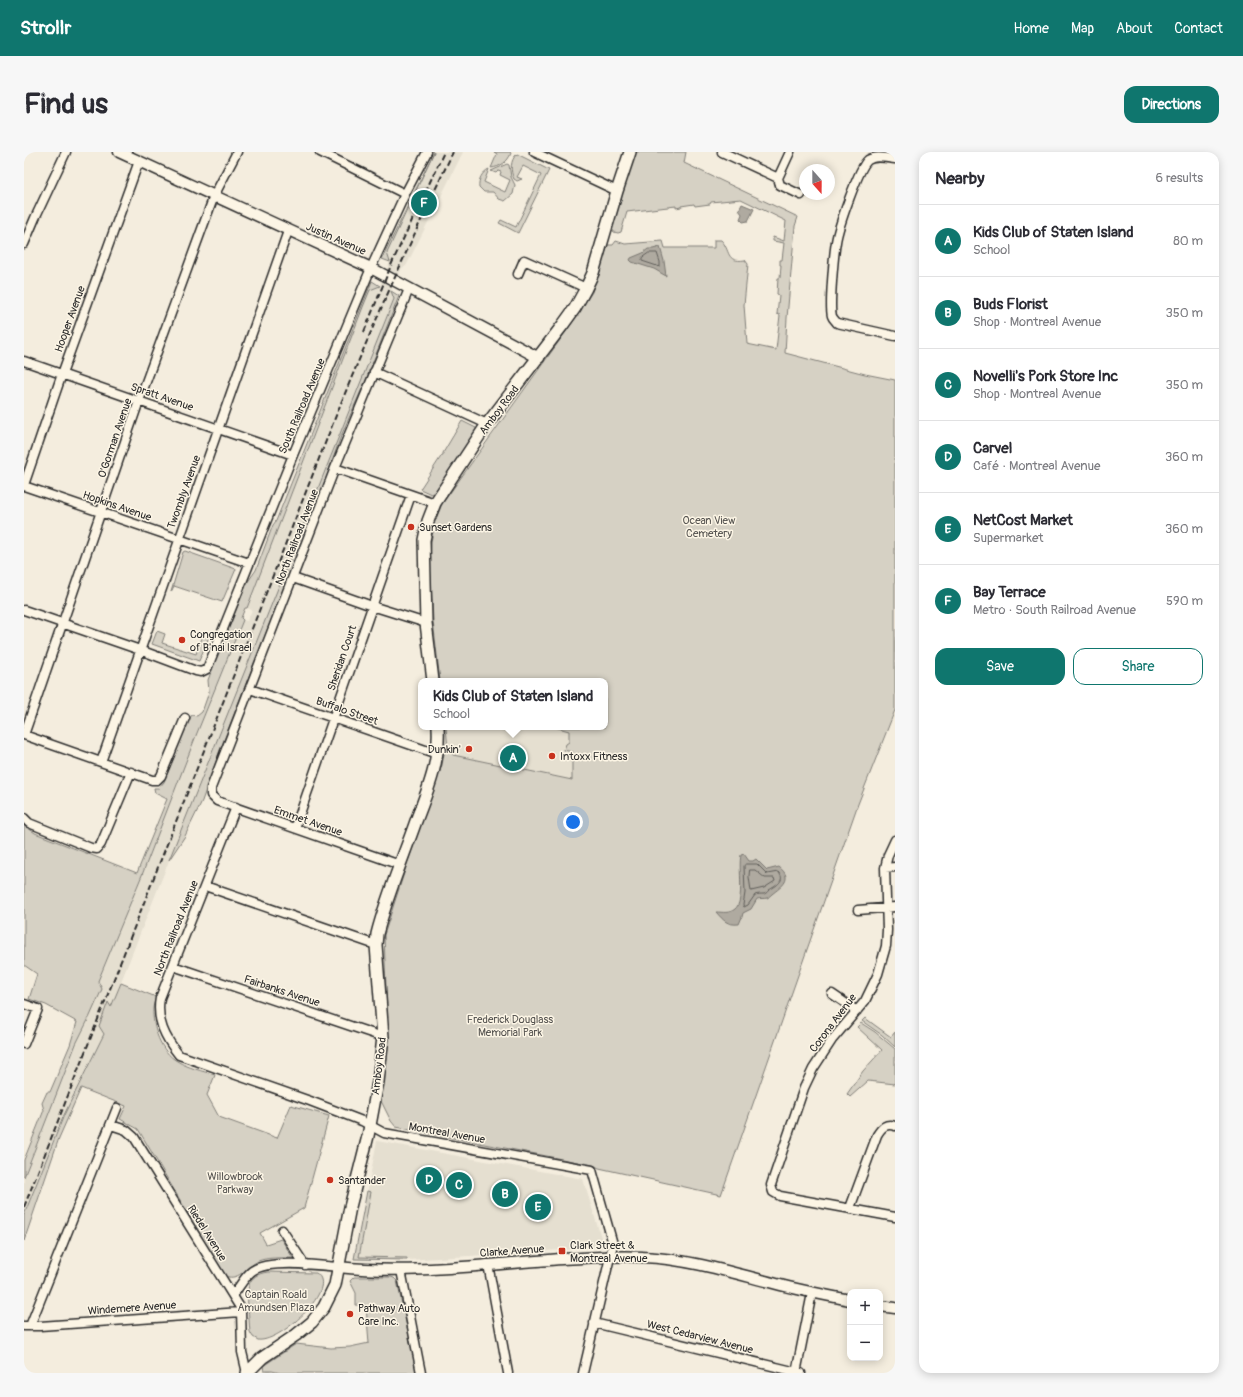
<!DOCTYPE html>
<html lang="en">
<head>
<meta charset="utf-8">
<style>
  body { margin:0; font-family:Pangolin,sans-serif; background:#f7f7f7; color:#2b2b33 }
  .controls { position:absolute; right:12px; bottom:12px; display:grid; overflow:hidden; border-radius:8px; box-shadow:0 2px 10px #0003 }
  .controls button { width:36px; height:36px; display:grid; place-items:center; padding:0; border:0; border-bottom:1px solid #e1e1e2; background:#fff; color:#2b2b33; font:20px sans-serif }
  .compass { position:absolute; left:775px; top:12px; width:36px; height:36px; border-radius:50%; background:#fff; box-shadow:0 2px 10px #0003; rotate:159deg }
  .you { position:absolute; left:549px; top:670px; width:14px; height:14px; margin:-10px; border:3px solid #fff; border-radius:50%; background:#1a73e8; box-shadow:0 0 0 6px #1a73e833 }
  .badge { display:grid; place-items:center; width:26px; height:26px; border-radius:50%; background:#0f766e; color:#fff; font-size:13px; font-weight:700 }
  .pin { position:absolute; translate:-50% -50%; border:2px solid #fff; box-shadow:0 1px 4px #0006 }
  .popup { position:absolute; left:394px; top:526px; width:190px; height:52px; box-sizing:border-box; display:grid; place-content:center; border-radius:8px; background:#fff; filter:drop-shadow(0 1px 3px #0005); font-size:13px; white-space:nowrap; color:#7c7c81 }
  .popup b { font-size:15px; color:#2b2b33 }
  .popup::after { content:''; position:absolute; left:50%; top:100%; margin-left:-8px; border:8px solid transparent; border-top-color:#fff }
  .list { margin:0; padding:0; list-style:none }
  h2 { display:flex; justify-content:space-between; align-items:center; height:52px; margin:0; padding:0 16px; font-size:17px }
  h2 small { font-size:13px; font-weight:400; color:#7c7c81 }
  .list li { display:grid; grid-template-columns:26px 1fr auto; gap:12px; align-items:center; box-sizing:border-box; height:72px; padding:0 16px; border-top:1px solid #e1e1e2 }
  .list b { display:block; font-size:15px; white-space:nowrap }
  .list p { margin:0; font-size:13px; white-space:nowrap; color:#7c7c81 }
  .list em { font-size:13px; font-style:normal; color:#7c7c81 }
  .actions { display:flex; gap:8px; padding:12px 16px }
  .actions a { flex:1; padding:9px 0; border:1px solid #0f766e; border-radius:12px; text-align:center; font-size:14px; color:#0f766e }
  .actions .main { background:#0f766e; color:#fff }
  .map { position:relative; flex:none; width:871px; height:1221px; overflow:hidden; border-radius:12px }
  header { display:flex; align-items:center; gap:24px; box-sizing:border-box; height:56px; padding:0 20px; background:#0f766e; color:#fff }
  header strong { font-size:19px }
  nav { display:flex; gap:22px; margin-inline-start:auto; font-size:14px }
  .intro { display:flex; align-items:center; justify-content:space-between; box-sizing:border-box; height:96px; padding:0 24px }
  h1 { margin:0; font-size:28px }
  .button { padding:10px 18px; border-radius:12px; background:#0f766e; color:#fff; font-size:14px; font-weight:700 }
  main { display:flex; gap:24px; padding:0 24px }
  aside { flex:1; background:#fff; border-radius:12px; box-shadow:0 2px 10px #0003 }
  .map>svg:first-child { display:block }
  .built { fill:#e5dfd0 }
  .green { fill:#d6d1c4; stroke:#807e78 }
  .water { fill:#afaaa0; stroke:#7a7771 }
  .lines { fill:none; stroke-linecap:round; stroke-linejoin:round }
  .shore { stroke:#605e5a; stroke-width:1 }
  .minor-casing { stroke:#2b2b2b; stroke-width:11 }
  .tertiary-casing { stroke:#2b2b2b; stroke-width:13 }
  .secondary-casing { stroke:#2b2b2b; stroke-width:14 }
  .minor { stroke:#fcf5e5; stroke-width:8 }
  .tertiary { stroke:#fcf5e5; stroke-width:10 }
  .secondary { stroke:#fcf5e5; stroke-width:11 }
  .rail { stroke:#2b2b2b; stroke-width:2; stroke-dasharray:6 3; stroke-linecap:butt }
  .poi-dot { fill:#c8321e; stroke:#fcf5e5; stroke-width:1.5 }
  .labels { text-anchor:middle; dominant-baseline:central; stroke-width:3; stroke-linejoin:round; paint-order:stroke }
  .street-label { font-size:11px; fill:#2b2b2b; stroke:#fcf5e5 }
  .park-label { font-size:11px; fill:#565451; stroke:#fcf5e5 }
  .poi-label { font-size:11px; fill:#2b2b2b; stroke:#fcf5e5; text-anchor:start }
</style>
</head>
<body>
<header>
<strong>Strollr</strong>
<nav><a>Home</a><a>Map</a><a>About</a><a>Contact</a></nav>
</header>
<div class="intro"><h1>Find us</h1><a class="button">Directions</a></div>
<main>
<div class="map">
<svg width="871" height="1221" viewBox="0 0 871 1221">
  <rect width="100%" height="100%" fill="#f4edde"/>
  <filter id="ink" filterUnits="userSpaceOnUse"><feTurbulence type="fractalNoise" baseFrequency=".025" numOctaves="2"/><feDisplacementMap in="SourceGraphic" scale="8" xChannelSelector="R" yChannelSelector="G"/><feConvolveMatrix kernelMatrix="1 2 1 2 8 2 1 2 1" color-interpolation-filters="sRGB"/></filter>
  <g filter="url(#ink)">
    <path class="built" d="M411,0H439L382,114L378,116L367,139L370,147L175,633L87,855L85,850L80,882L40,963L0,1063V1025L52,892L66,864L77,837L74,829L118,723L173,581L219,468L223,469L228,458L223,456L230,435L316,216L339,155L346,138L356,134L366,110L363,101Z
      M419,575H534L547,578L549,628L420,602Z
      M353,989L559,1027L580,1095L384,1108L330,1107Z"/>
    <path class="green" d="M410,0L363,101L366,110L358,107Z
      M470,0H486L487,1C484,10 476,15 467,16L473,2Z
      M611,0H662L660,11L774,65L771,74L763,166L761,201L841,222L871,228V558L834,652L697,1043L575,1016L569,1013L372,975L367,969L357,949L364,888L360,783L384,709L418,613L420,602L419,575H422L424,598L429,603L548,628V600L540,598L542,592L545,590V579L531,575H581V529H416L409,468L406,410L407,390L411,369L418,352L551,167L568,140L584,93H589L592,89L601,92L639,89L641,96H690V88H697C707,98 701,111 721,108L724,112L720,153L723,192L752,198L756,163L753,162L755,143L753,142L754,126H756L757,113H756V108H758L760,91L749,89V85L760,89L762,69L717,47L687,50L686,52L671,54L670,52L657,54V55L652,56V54L603,60L597,80L594,81L590,80L587,75L594,49Z
      M493,2L525,18L494,81L475,71L477,68L492,75L517,23L499,14L493,25L498,27L493,29L490,27C486,19 486,8 493,2Z
      M483,12L485,13L487,25L491,33L489,42L481,49L475,47L469,40H460L455,35C454,28 458,20 465,17L460,30L481,40L486,28L476,23L477,20L474,19L472,21L467,19Z
      M348,129L356,134L346,138L339,155L223,456H221L217,466L219,468L173,581L118,723L74,829L78,837L66,864L52,892L0,1025V1008L20,958L18,951L23,940H26L46,893L53,870L22,853L5,847L13,822L0,813V673L11,681L113,721L143,647L131,641L130,636H135L140,630L164,569L168,563L173,564L178,560L185,540L184,528L196,496L223,431L232,418L249,373L252,369Z
      M367,139L375,144L341,230L317,284L298,338L196,598L178,649L161,684L145,708L370,147Z
      M438,269L452,276L453,279L428,316L427,315V318L412,341L410,340L407,342L396,337L418,303H419V301Z
      M161,399L212,417L198,450L150,434L147,440L159,400Z
      M133,479L141,482L138,491L172,502L180,480L186,482L175,509L128,492Z
      M97,831L132,845C131,849 129,853 129,857C128,875 137,900 153,909C164,916 179,919 191,923L183,943L195,965L253,986L267,953L305,964L280,1056L236,1081L242,1092L257,1087L269,1106C259,1106 247,1105 237,1108C224,1112 216,1130 201,1124L114,977L96,967L102,954L57,936L35,986L0,1089V1063L40,963L80,882L75,874L84,850L87,855Z
      M841,866L867,885L871,880V895L858,883L838,869Z
      M837,871L851,880L871,897V932L844,929L826,945L823,942L839,919L858,898L833,875Z
      M343,1039L347,1040L335,1105L383,1106V1108L330,1107Z
      M244,1120L292,1121C316,1136 256,1191 234,1188L229,1185L226,1180C225,1172 225,1164 224,1155C223,1137 222,1123 244,1120Z
      M330,1125H367L370,1126L373,1129L393,1221H256L248,1219H240L239,1214L272,1192L307,1196L326,1195L345,1191L342,1154L332,1153V1141L326,1129Z"/>
    <path class="water" d="M718,52L730,57L724,69L719,70L716,67L718,62L715,58Z
      M636,95L640,109L642,124L630,117L608,110L606,108L607,106L619,101L624,97H629Z
      M720,702L725,709H729L732,707L743,718L755,715C770,727 758,734 748,742C746,743 745,746 743,746C740,747 736,746 733,747L727,757L719,761L718,765L715,772C703,773 700,769 692,760C699,760 705,762 711,757C721,749 714,716 717,703Z"/>
    <g class="lines">
      <path class="shore" d="M625,101H633L636,110V115L618,109V106Z
        M722,712H733L743,722L754,720C763,728 752,734 745,738C743,740 743,741 740,742C737,742 734,742 731,743L724,753L720,755L719,753L721,741L720,714Z
        M726,718H731L741,726H750L751,729L740,736L727,739L725,725Z"/>
      <g class="minor-casing">
        <path id="minor" d="M296,0L381,42
          M510,0L593,39
          M698,0L754,26L756,33L777,43
          M871,7C862,6 852,3 844,8C835,15 814,76 812,90C810,102 805,154 808,164C809,167 811,168 813,171L871,184
          M754,26L766,0
          M0,92L11,66L42,0
          M494,122L500,108L562,136
          M0,209L269,303
          M350,220L463,272
          M311,316L411,351
          M0,333L38,222L115,9
          M0,334L225,411
          M269,426L348,454L402,471
          M0,458L116,498L172,519L177,520L183,517L269,303L347,116L381,42L403,0
          M226,537L413,602
          M0,583L115,249L190,44L213,0
          M0,583L128,628H133L137,624L161,566
          M77,610L264,79
          M212,655L136,846C132,868 141,886 155,903L286,949L338,969L360,981L568,1018L589,1092L559,1221
          M0,666L5,671L67,696L73,697L77,692L107,620
          M271,676L387,343
          M871,688L864,703L861,716L863,778L862,794L854,822L841,849L808,888L789,917L780,936L747,1033L749,1040L756,1044L871,1065
          M376,713L193,649L187,643V636L311,316L385,137
          M861,716L871,715
          M181,734L352,793
          M834,758L871,755
          M149,814L359,885
          M808,842L833,859
          M0,852L14,857L0,892
          M87,973L102,978L110,985L217,1157L218,1200L223,1221
          M826,1056L853,983C858,975 862,971 871,974
          M258,1078L281,1113
          M464,1112L484,1221
          M377,1118L397,1221
          M209,1143C215,1136 220,1125 228,1119C244,1107 294,1113 314,1115
          M570,1171L777,1221
          M0,1174H16L217,1160
          M6,1174L93,956
          M772,1221L788,1141"/>
      </g>
      <g class="tertiary-casing">
        <path id="tertiary" d="M95,0L347,116L515,206
          M314,1115C388,1123 464,1112 538,1107C565,1106 592,1103 619,1105C664,1107 706,1120 749,1131C775,1138 800,1143 826,1148
          M856,1154L871,1156"/>
      </g>
      <g class="secondary-casing">
        <path id="secondary" d="M409,529L402,471L400,388L404,369L411,351L463,272L538,174L551,156L562,136L569,121L593,39L606,0
          M223,1221L238,1206L272,1183L288,1170L300,1155L311,1133L326,1055L344,984L354,930L359,885L352,793L353,782C363,743 379,706 392,669C404,637 416,610 414,575"/>
      </g>
      <use href="#minor" class="minor"/>
      <use href="#tertiary" class="tertiary"/>
      <use href="#secondary" class="secondary"/>
      <path class="rail" d="M340,180L368,111L420,0
        M0,1055L313,261C349,172 388,86 429,0"/>
    </g>
  </g>
  <g class="poi-dot">
    <circle cx="387" cy="375" r="4"/>
    <circle cx="158" cy="488" r="4"/>
    <circle cx="445" cy="597" r="4"/>
    <circle cx="528" cy="604" r="4"/>
    <circle cx="306" cy="1028" r="4"/>
    <rect x="534" y="1095" width="8" height="8" rx="2"/>
    <circle cx="326" cy="1162" r="4"/>
  </g>
  <g class="labels">
    <g class="street-label">
      <text transform="translate(312 87) rotate(24)">Justin Avenue</text>
      <text transform="translate(46 167) rotate(-70)">Hooper Avenue</text>
      <text transform="translate(138 245) rotate(19)">Spratt Avenue</text>
      <text transform="translate(278 254) rotate(-67)">South Railroad Avenue</text>
      <text transform="translate(475 258) rotate(-53)">Amboy Road</text>
      <text transform="translate(91 286) rotate(-71)">O'Gorman Avenue</text>
      <text transform="translate(160 340) rotate(-70)">Twombly Avenue</text>
      <text transform="translate(93 354) rotate(19)">Hopkins Avenue</text>
      <text transform="translate(273 385) rotate(-69)">North Railroad Avenue</text>
      <text transform="translate(318 506) rotate(-71)">Sheridan Court</text>
      <text transform="translate(323 559) rotate(19)">Buffalo Street</text>
      <text transform="translate(284 669) rotate(19)">Emmet Avenue</text>
      <text transform="translate(152 776) rotate(-68)">North Railroad Avenue</text>
      <text transform="translate(258 839) rotate(18)">Fairbanks Avenue</text>
      <text transform="translate(809 871) rotate(-53)">Corona Avenue</text>
      <text transform="translate(355 914) rotate(-83)">Amboy Road</text>
      <text transform="translate(423 981) rotate(10)">Montreal Avenue</text>
      <text transform="translate(183 1081) rotate(58)">Riedel Avenue</text>
      <text transform="translate(488 1099) rotate(-4)">Clarke Avenue</text>
      <text transform="translate(108 1156) rotate(-4)">Windemere Avenue</text>
      <text transform="translate(676 1185) rotate(14)">West Cedarview Avenue</text>
    </g>
    <g class="park-label">
      <text x="685" y="368">Ocean View<tspan x="685" dy="13">Cemetery</tspan></text>
      <text x="486" y="867">Frederick Douglass<tspan x="486" dy="13">Memorial Park</tspan></text>
      <text x="211" y="1024">Willowbrook<tspan x="211" dy="13">Parkway</tspan></text>
      <text x="252" y="1142">Captain Roald<tspan x="252" dy="13">Amundsen Plaza</tspan></text>
    </g>
    <g class="poi-label">
      <text x="395" y="375">Sunset Gardens</text>
      <text x="166" y="482">Congregation<tspan x="166" dy="13">of B'nai Israel</tspan></text>
      <text x="437" y="597" text-anchor="end">Dunkin'</text>
      <text x="536" y="604">Intoxx Fitness</text>
      <text x="314" y="1028">Santander</text>
      <text x="546" y="1093">Clark Street &amp;<tspan x="546" dy="13">Montreal Avenue</tspan></text>
      <text x="334" y="1156">Pathway Auto<tspan x="334" dy="13">Care Inc.</tspan></text>
    </g>
  </g>
</svg>
<div class="controls">
<button>+</button>
<button>−</button>
</div>
<svg class="compass" viewBox="-18 -18 36 36"><path d="M0-13l5 13h-10z" fill="#e53935"/><path d="M0 13l5-13h-10z" fill="#7c7c81"/></svg>
<div class="you"></div>
<div class="pin badge" style="left:489px;top:606px">A</div>
<div class="popup"><b>Kids Club of Staten Island</b>School</div>
<div class="pin badge" style="left:481px;top:1042px">B</div>
<div class="pin badge" style="left:435px;top:1033px">C</div>
<div class="pin badge" style="left:405px;top:1028px">D</div>
<div class="pin badge" style="left:514px;top:1055px">E</div>
<div class="pin badge" style="left:400px;top:51px">F</div>
</div>
<aside>
<h2>Nearby<small>6 results</small></h2>
<ul class="list">
<li><span class="badge">A</span><div><b>Kids Club of Staten Island</b><p>School</p></div><em>80 m</em></li>
<li><span class="badge">B</span><div><b>Buds Florist</b><p>Shop · Montreal Avenue</p></div><em>350 m</em></li>
<li><span class="badge">C</span><div><b>Novelli's Pork Store Inc</b><p>Shop · Montreal Avenue</p></div><em>350 m</em></li>
<li><span class="badge">D</span><div><b>Carvel</b><p>Café · Montreal Avenue</p></div><em>360 m</em></li>
<li><span class="badge">E</span><div><b>NetCost Market</b><p>Supermarket</p></div><em>360 m</em></li>
<li><span class="badge">F</span><div><b>Bay Terrace</b><p>Metro · South Railroad Avenue</p></div><em>590 m</em></li>
</ul>
<div class="actions"><a class="main">Save</a><a>Share</a></div>
</aside>
</main>
</body>
</html>
